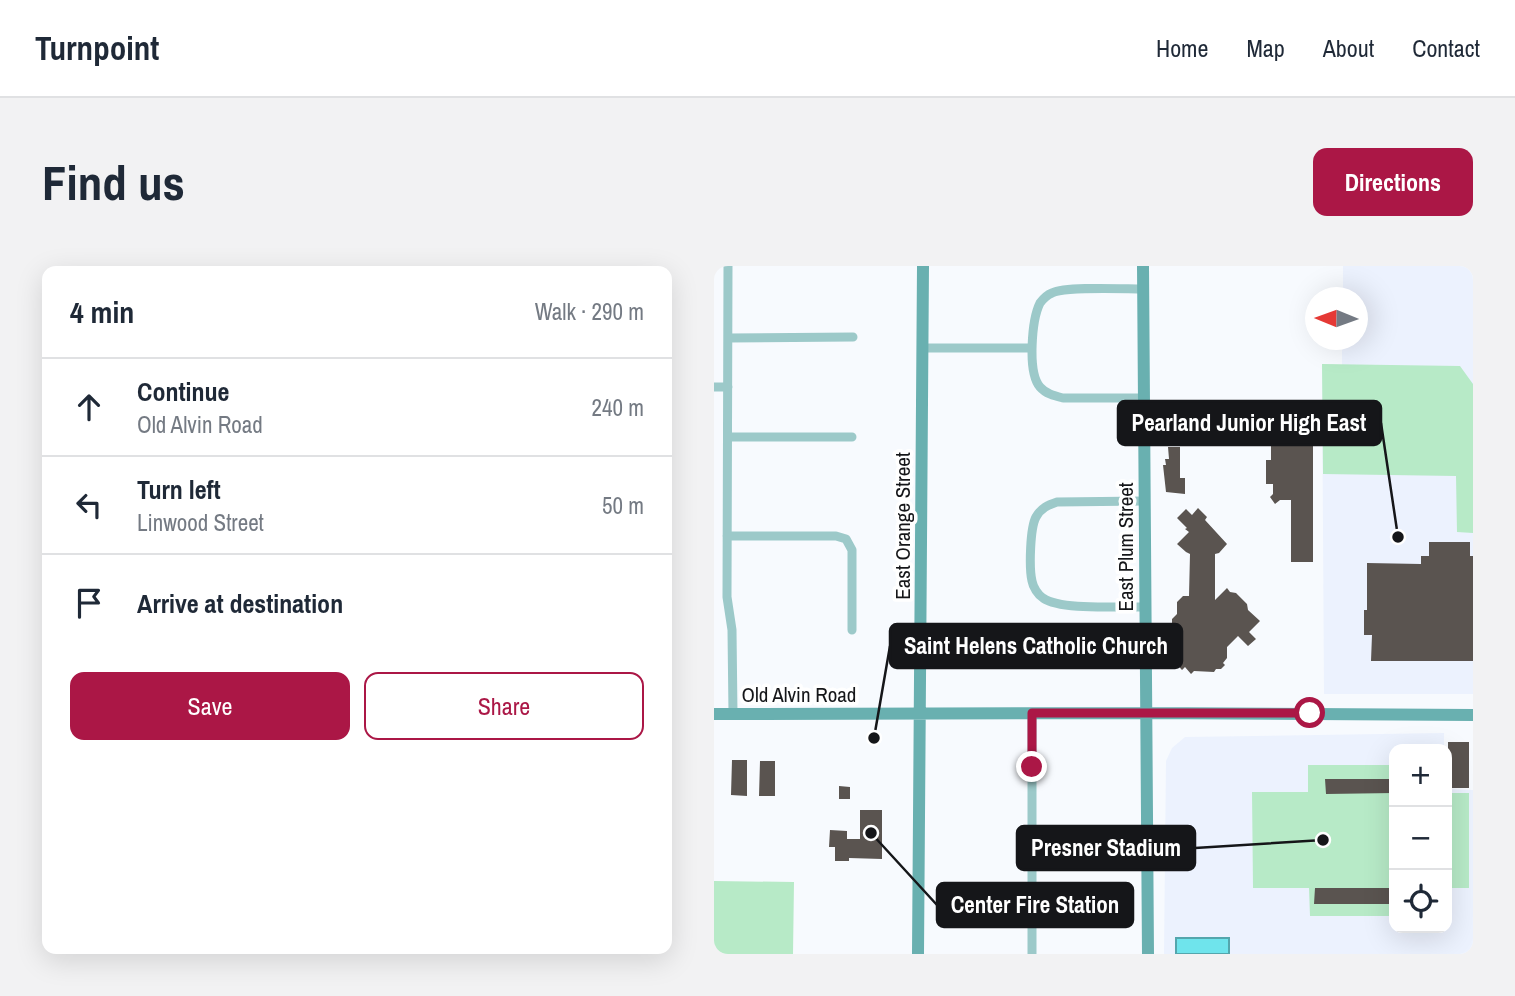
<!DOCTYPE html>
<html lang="en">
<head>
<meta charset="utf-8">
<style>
  body { margin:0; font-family:"Archivo Narrow",sans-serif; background:#f2f2f3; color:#1f2937 }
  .controls { position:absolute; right:21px; bottom:21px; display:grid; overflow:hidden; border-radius:14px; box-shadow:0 7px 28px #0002 }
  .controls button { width:63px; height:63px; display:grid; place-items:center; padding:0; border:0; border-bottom:2px solid #e0e1e3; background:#fff; color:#1f2937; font:35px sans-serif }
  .compass { position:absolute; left:591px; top:21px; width:63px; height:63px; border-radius:50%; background:#fff; box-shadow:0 7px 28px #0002; rotate:271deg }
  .stop { position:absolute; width:21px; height:21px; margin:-16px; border:5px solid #ab1746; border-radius:50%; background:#fff }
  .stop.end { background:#ab1746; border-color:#fff; box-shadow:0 2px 7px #0008 }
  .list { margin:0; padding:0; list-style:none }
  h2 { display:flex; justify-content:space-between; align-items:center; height:91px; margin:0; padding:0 28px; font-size:30px }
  h2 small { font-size:23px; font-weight:400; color:#747a83 }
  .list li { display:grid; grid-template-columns:46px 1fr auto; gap:21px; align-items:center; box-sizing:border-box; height:98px; padding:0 28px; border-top:2px solid #e0e1e3 }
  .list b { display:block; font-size:26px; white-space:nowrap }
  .list p { margin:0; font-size:23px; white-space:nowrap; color:#747a83 }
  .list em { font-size:23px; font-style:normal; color:#747a83 }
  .actions { display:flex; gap:14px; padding:21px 28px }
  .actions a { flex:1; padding:16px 0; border:2px solid #ab1746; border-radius:14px; text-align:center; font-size:24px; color:#ab1746 }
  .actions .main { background:#ab1746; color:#fff }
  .icon { flex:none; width:38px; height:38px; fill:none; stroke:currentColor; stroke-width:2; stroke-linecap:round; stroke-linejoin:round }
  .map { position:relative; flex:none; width:759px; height:688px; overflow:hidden; border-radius:14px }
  header { display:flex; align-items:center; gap:42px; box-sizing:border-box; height:98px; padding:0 35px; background:#fff; border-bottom:2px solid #e0e1e3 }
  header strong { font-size:33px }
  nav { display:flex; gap:38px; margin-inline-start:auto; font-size:24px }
  .intro { display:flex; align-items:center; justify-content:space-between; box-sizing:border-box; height:168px; padding:0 42px }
  h1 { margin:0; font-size:49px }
  .button { padding:18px 32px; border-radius:14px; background:#ab1746; color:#fff; font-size:24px; font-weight:700 }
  main { display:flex; gap:42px; padding:0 42px }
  aside { flex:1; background:#fff; border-radius:14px; box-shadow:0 7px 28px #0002 }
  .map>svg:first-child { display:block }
  .built { fill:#ecf2fe }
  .green { fill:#b7eac7 }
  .water { fill:#6fe4ec; stroke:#54a6ad; stroke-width:2 }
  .building { fill:#5a5450 }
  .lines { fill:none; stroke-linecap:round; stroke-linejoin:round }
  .street { stroke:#9cc9c9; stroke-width:9 }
  .secondary { stroke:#69b0b0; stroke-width:12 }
  .route { stroke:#ab1746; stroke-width:9 }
  .labels { text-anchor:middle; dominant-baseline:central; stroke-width:7; stroke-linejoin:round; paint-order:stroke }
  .street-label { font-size:21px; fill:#151619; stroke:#fff }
  .leader { fill:none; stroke:#151619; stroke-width:2.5 }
  .callout-dot { fill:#151619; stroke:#fff; stroke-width:2.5 }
  .callout { fill:#151619; stroke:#151619; stroke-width:2.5 }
  .callout-label { font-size:23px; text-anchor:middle; font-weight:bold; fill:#fff }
</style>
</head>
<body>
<header>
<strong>Turnpoint</strong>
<nav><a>Home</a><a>Map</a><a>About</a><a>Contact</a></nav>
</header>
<div class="intro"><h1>Find us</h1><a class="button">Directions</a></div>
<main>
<aside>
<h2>4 min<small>Walk · 290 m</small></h2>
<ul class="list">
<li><svg class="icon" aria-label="ahead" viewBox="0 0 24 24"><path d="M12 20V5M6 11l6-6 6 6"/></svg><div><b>Continue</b><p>Old Alvin Road</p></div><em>240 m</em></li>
<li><svg class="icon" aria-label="left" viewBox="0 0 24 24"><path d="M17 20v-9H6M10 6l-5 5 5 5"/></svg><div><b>Turn left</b><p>Linwood Street</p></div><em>50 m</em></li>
<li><svg class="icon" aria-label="arrive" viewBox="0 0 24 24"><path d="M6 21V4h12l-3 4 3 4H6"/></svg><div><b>Arrive at destination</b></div></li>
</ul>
<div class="actions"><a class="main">Save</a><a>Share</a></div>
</aside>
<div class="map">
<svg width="759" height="688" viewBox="0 0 759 688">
  <rect width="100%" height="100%" fill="#f7fafe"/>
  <path class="built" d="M629,0H759V428H610L608,98L628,99V74H643V32L629,31Z
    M730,467V483H680V662H733V523L759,524V688H450L452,495L458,482L471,471Z"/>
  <path class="green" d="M608,98L746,100L759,118V267L743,266L742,210L609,208Z
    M594,499H680V650H596L595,622H539L538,526H594Z
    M733,527H755V622H733Z
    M0,615L80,616L79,688H0Z"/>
  <path class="water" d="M462,672H515V688H462Z"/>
  <path class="building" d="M557,143H587V161H599V296H577V234H566L561,238L556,231L559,228V218H552V194H557Z
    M454,181H466V212H471V228L452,226L449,199H452L451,193H455Z
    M484,242L493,251L491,254L513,278L505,287L501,288V334L513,322L516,326L522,327L533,338L534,344L546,355L535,366L542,373L534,380L524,370L513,381V392L509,397L511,399L507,403H502L500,406L480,405L477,408L471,401L468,404L457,392L459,390L452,383L455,380V361L458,358V353L463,348V336L469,330H475L476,288L472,286L463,278L475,266L471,263L473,262L463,252L472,243L478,249Z
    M715,276H756V290H759V395H657L658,369H650V344H653V297L707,298V290H715Z
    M734,476H755V522H734Z
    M18,494H33V530L17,529Z
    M46,495H61V530H45Z
    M611,513H680V527L612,528Z
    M125,520L136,521V533H125Z
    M146,544H168V593L135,592V595H121V581H115L116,564L133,565V573H146Z
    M601,622H680V638H600Z"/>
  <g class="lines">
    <path class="street" d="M14,0L13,331L18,364L19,448
      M429,23C410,23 352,20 338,27C333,29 329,33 326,37C318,53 313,106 326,121C332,128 341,130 349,132H430
      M14,72L139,71
      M208,82H318
      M0,121H14
      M14,171H138
      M13,270H122L132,273L138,284V364
      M430,341C406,340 348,345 329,332C324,329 319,321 318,315C315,302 316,262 322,251C327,242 334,239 343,236L431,235
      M318,447V688"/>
    <path class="secondary" d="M429,0L434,688
      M0,448L432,447L759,449
      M204,688L209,0"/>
  </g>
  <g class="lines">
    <path class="route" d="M318,501V447H596"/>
  </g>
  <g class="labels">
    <g class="street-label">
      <text transform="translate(188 260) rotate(-90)">East Orange Street</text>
      <text transform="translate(411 281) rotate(-90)">East Plum Street</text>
      <text x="85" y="428">Old Alvin Road</text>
    </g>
  </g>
  <path class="leader" d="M684 271L667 157M160 472L176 380M609 574L481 582M157 567L223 639"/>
  <g class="callout-dot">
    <circle cx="684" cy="271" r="7"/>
    <circle cx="160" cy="472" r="7"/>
    <circle cx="609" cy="574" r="7"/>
    <circle cx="157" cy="567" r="7"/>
  </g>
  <g class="callout">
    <rect x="404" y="135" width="263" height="44" rx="7"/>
    <rect x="176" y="358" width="292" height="44" rx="7"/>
    <rect x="303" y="560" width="178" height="44" rx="7"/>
    <rect x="223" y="617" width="196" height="44" rx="7"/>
  </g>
  <g class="callout-label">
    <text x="535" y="165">Pearland Junior High East</text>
    <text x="322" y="388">Saint Helens Catholic Church</text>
    <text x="392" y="590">Presner Stadium</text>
    <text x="321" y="647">Center Fire Station</text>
  </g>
</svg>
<div class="controls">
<button>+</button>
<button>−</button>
<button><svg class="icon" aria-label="locate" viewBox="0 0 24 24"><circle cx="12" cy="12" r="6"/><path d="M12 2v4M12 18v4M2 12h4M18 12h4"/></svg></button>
</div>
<svg class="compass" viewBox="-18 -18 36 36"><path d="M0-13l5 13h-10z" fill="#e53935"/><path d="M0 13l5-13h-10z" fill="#747a83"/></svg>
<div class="stop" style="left:596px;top:447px"></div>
<div class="stop end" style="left:318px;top:501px"></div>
</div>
</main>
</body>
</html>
